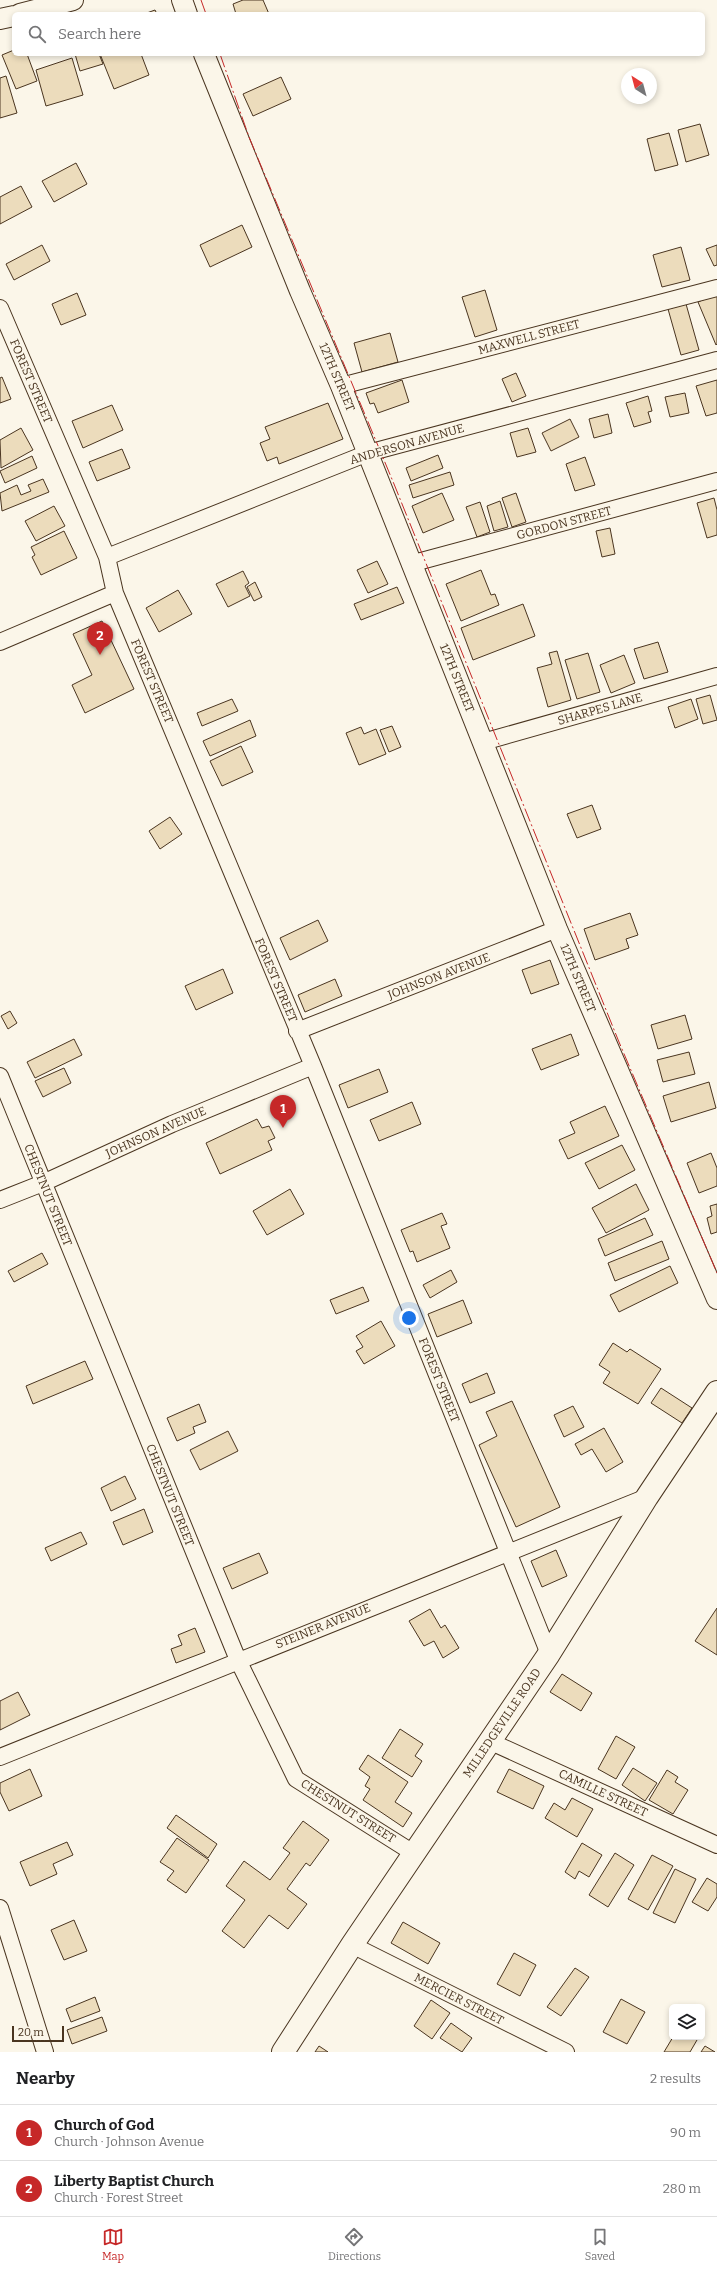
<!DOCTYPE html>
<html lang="en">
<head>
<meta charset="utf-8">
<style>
  body { margin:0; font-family:Bitter,serif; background:#f6f6f6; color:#202124 }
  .controls { position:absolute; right:12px; bottom:12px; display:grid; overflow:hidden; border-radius:6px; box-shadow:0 2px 6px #0003 }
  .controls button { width:36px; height:36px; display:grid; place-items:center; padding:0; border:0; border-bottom:1px solid #e0e0e0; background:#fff; color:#202124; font:20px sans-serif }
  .compass { position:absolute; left:621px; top:68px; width:36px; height:36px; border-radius:50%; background:#fff; box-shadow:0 2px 6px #0003; rotate:324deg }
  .scale { position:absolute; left:12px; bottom:10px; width:52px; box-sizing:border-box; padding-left:4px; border:2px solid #4a3520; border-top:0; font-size:11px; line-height:14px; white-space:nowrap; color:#4a3520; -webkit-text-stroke:3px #fbf6e9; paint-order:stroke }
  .you { position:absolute; left:409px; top:1318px; width:14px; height:14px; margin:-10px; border:3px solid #fff; border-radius:50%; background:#1a73e8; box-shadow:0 0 0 6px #1a73e833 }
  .badge { display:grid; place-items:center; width:26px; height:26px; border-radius:50%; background:#c62828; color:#fff; font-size:13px; font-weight:700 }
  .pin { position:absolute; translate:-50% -33px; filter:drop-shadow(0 1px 2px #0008) }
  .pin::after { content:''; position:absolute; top:21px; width:14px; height:12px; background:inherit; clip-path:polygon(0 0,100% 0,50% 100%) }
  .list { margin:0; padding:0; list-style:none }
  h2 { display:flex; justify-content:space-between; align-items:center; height:52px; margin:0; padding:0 16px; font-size:17px }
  h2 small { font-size:13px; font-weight:400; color:#757577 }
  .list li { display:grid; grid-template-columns:26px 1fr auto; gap:12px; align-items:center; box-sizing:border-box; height:56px; padding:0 16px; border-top:1px solid #e0e0e0 }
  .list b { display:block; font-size:15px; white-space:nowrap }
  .list p { margin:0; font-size:13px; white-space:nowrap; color:#757577 }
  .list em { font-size:13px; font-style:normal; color:#757577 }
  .icon { flex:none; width:22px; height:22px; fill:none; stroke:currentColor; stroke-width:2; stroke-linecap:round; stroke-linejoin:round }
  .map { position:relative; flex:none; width:717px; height:2052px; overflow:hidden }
  .search { position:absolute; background:#fff; box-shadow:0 2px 6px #0003; left:12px; right:12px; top:12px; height:44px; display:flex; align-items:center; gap:10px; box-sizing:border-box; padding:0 14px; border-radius:6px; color:#757577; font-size:15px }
  .sheet { height:164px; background:#fff }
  nav { display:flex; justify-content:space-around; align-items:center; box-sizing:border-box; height:56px; border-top:1px solid #e0e0e0; background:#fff; font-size:11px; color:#757577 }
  nav a { display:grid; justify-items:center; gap:2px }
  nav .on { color:#c62828 }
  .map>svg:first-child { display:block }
  .building { fill:#ecdcbc; stroke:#4a3520 }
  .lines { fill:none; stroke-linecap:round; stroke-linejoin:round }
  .minor-casing { stroke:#4a3520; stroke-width:18 }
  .tertiary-casing { stroke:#4a3520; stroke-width:22 }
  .secondary-casing { stroke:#4a3520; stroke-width:24 }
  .minor { stroke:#fbf6e9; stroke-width:16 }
  .tertiary { stroke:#fbf6e9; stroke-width:20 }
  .secondary { stroke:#fbf6e9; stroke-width:22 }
  .power { stroke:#c62828; stroke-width:1; stroke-dasharray:14 3 2 3; stroke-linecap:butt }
  .labels { text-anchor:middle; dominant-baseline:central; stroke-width:3; stroke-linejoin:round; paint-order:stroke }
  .street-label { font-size:12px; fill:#4a3520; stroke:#fbf6e9 }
</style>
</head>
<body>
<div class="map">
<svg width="717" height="2052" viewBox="0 0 717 2052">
  <rect width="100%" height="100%" fill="#fbf6e9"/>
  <path class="building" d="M243,0H263L269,14H236L233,4Z
    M155,10L157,14H144Z
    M14,50V54H27L37,81L16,89L2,55Z
    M75,54H99L103,64L80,71Z
    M100,54H141L149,75L114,89Z
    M72,58L83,95L46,106L36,70Z
    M6,76L17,113L0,118V78Z
    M281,77L291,99L253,116L243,94Z
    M700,124L709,155L686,162L678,130Z
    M669,133L678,165L655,171L647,139Z
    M76,163L87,184L54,202L42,181Z
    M21,186L32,207L0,224V197Z
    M242,225L252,247L210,267L200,245Z
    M42,245L50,261L14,280L6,264Z
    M717,245V265L714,266L706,249Z
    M681,247L690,280L662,287L653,255Z
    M485,290L497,330L475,337L462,297Z
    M77,293L86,315L61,325L52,304Z
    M717,294V344L716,345L698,302Z
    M686,304L699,350L681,355L668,309Z
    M390,333L398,362L362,372L354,343Z
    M516,373L526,396L512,402L502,379Z
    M2,377L11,399L0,403V378Z
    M402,380L409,402L378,413L374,403L370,404L366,393Z
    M717,380V413L706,416L696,386Z
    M685,393L689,413L670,417L665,397Z
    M648,396L652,411L648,412L651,422L634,427L626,403Z
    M328,403L343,439L279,464L277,457L267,461L260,443L270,439L265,427Z
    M112,405L123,430L83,448L72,421Z
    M608,414L612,433L594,438L589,419Z
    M570,419L579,437L551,451L542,433Z
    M21,428L33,450L1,468L0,440Z
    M528,428L536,452L517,457L510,433Z
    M122,449L130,468L97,481L89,462Z
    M438,455L443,468L411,481L406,468Z
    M32,456L37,468L5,483L0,471Z
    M585,457L595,485L575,491L566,464Z
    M450,472L454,485L413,498L409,485Z
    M43,479L49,492L2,511L0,493L17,485L21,495L31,491L28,485Z
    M442,493L454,520L423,533L412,506Z
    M516,493L526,522L512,527L502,498Z
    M714,498L717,510V535L707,538L697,503Z
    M500,501L508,527L494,531L487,506Z
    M480,502L490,532L477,537L466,507Z
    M54,506L65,526L36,541L25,521Z
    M610,528L615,554L602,557L596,531Z
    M64,531L77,558L41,575L32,557L35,555L31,547Z
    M377,561L388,584L368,593L357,570Z
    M481,570L491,595L495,594L499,605L461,621L446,584Z
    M243,571L249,583L245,586L250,596L228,607L216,584Z
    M255,582L262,597L254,601L247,587Z
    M397,587L404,603L361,620L354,604Z
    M178,590L192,614L159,632L146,608Z
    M523,604L535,636L473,660L461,628Z
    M102,621L134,689L85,713L72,685L92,675L73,634Z
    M658,642L668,672L644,679L634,649Z
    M557,651L571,700L548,707L537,668L552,664L549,653Z
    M588,653L600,692L577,699L565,660Z
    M624,655L635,683L611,693L600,665Z
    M710,695L717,720L703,724L696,699Z
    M232,699L238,711L202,726L197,713Z
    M691,699L698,719L675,728L668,707Z
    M250,720L256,736L210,756L203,741Z
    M392,726L401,747L389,752L380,730Z
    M361,727L364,734L376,729L386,754L359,765L346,733Z
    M241,746L253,772L222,786L210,761Z
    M592,805L601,829L577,838L567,814Z
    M170,817L182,834L160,849L149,831Z
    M630,913L638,935L626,939L629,948L595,960L584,929Z
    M318,920L328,941L290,960L280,938Z
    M550,960L559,984L531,994L522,970Z
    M223,969L233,993L196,1010L185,986Z
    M335,979L342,996L305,1012L298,995Z
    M10,1011L17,1023L8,1029L1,1016Z
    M685,1015L692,1039L658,1049L651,1025Z
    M571,1034L579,1055L541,1070L532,1049Z
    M74,1039L82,1055L35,1078L27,1062Z
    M689,1052L695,1074L663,1082L657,1060Z
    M64,1068L71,1083L43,1097L35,1081Z
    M379,1069L388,1092L348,1108L339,1085Z
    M709,1082L716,1108L671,1122L663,1096Z
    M412,1102L421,1124L379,1141L370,1120Z
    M605,1106L619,1136L568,1159L559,1140L575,1133L570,1122Z
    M257,1119L262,1128L269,1126L275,1138L268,1141L272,1150L220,1174L206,1143Z
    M622,1145L635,1170L599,1189L585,1163Z
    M711,1153L717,1168V1186L699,1193L687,1163Z
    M636,1184L649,1210L606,1233L592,1208Z
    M290,1189L304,1214L267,1235L253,1211Z
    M717,1204V1232L711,1234L707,1218L712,1216L710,1206Z
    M442,1213L447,1224L441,1226L450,1248L417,1262L413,1251L410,1252L401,1230Z
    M645,1218L653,1235L605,1256L598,1239Z
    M662,1241L669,1259L615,1281L608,1263Z
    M42,1253L48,1264L14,1282L8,1271Z
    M670,1266L678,1283L619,1312L610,1295Z
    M451,1270L457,1282L430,1298L423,1285Z
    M363,1287L369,1301L336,1314L330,1300Z
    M463,1300L472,1323L437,1337L428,1314Z
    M381,1321L395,1346L364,1364L356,1351L363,1347L356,1336Z
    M613,1343L627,1352L630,1349L661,1369L638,1404L603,1383L610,1372L599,1365Z
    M85,1361L93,1379L33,1404L26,1386Z
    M487,1373L495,1393L470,1403L462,1384Z
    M661,1388L692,1408L682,1423L651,1403Z
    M512,1401L560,1507L516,1527L479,1445L497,1436L486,1412Z
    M199,1404L206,1422L193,1427L195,1433L177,1441L167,1418Z
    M573,1406L584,1427L564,1437L554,1415Z
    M604,1428L623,1462L606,1472L592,1449L581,1455L575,1444Z
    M228,1431L238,1451L200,1470L190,1450Z
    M125,1476L136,1499L111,1511L101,1488Z
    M144,1509L153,1532L123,1545L113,1522Z
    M81,1532L87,1544L51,1561L45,1548Z
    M556,1550L567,1576L542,1587L531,1561Z
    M259,1553L268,1573L232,1589L223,1568Z
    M717,1608V1655L695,1641Z
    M430,1609L441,1628L445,1625L459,1648L443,1658L434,1641L424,1646L409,1621Z
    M195,1628L205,1652L176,1663L171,1649L182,1645L178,1635Z
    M562,1674L592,1693L581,1711L550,1692Z
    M18,1692L30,1715L0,1730V1701Z
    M400,1729L423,1744L415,1756L422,1761L412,1777L382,1758Z
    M616,1736L635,1747L616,1779L598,1769Z
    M368,1755L408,1782L395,1802L412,1813L403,1827L363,1800L370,1789L365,1786L370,1777L359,1769Z
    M633,1768L657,1783L645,1801L622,1785Z
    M30,1769L42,1796L9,1811L0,1792V1783Z
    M509,1769L544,1786L533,1809L497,1792Z
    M667,1770L678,1777L675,1782L688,1790L673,1814L649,1800Z
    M572,1798L593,1809L577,1837L545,1818L554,1803L565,1810Z
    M176,1815L217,1844L208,1858L167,1828Z
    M303,1821L329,1840L310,1866L306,1863L287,1889L307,1904L288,1929L269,1915L244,1948L222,1931L245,1900L226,1886L244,1861L270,1880L290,1853L283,1848Z
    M177,1838L209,1860L186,1893L167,1880L174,1871L160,1862Z
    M67,1842L73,1855L53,1864L57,1874L30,1886L20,1862Z
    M582,1843L602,1855L589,1877L579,1871L575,1879L565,1872Z
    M615,1853L634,1865L608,1907L589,1895Z
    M652,1855L673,1866L648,1910L628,1899Z
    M675,1869L696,1879L675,1923L653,1913Z
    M707,1878L717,1884V1897L708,1911L692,1902Z
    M74,1920L87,1951L64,1960L51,1930Z
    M403,1922L440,1943L428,1964L391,1943Z
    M514,1953L536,1965L520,1996L497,1984Z
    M575,1968L589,1977L561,2016L547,2007Z
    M95,1997L100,2011L71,2022L66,2009Z
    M621,1999L645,2012L627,2044L603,2032Z
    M431,2000L450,2013L432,2039L414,2026Z
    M102,2017L107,2031L72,2044L67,2030Z
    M451,2023L472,2038L462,2052L440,2038Z
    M673,2037H693L697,2040L690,2052H664Z
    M319,2046L328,2052H315Z
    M705,2046L715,2052H701Z"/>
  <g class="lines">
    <g class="minor-casing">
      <path id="minor" d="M0,308L107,557L115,593L313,1066L549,1654
        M341,386L717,288
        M107,557L368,453L717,360
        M410,564L717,481
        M0,642L115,593
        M483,742L717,676
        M297,1031L557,929
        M0,1076L238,1660L296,1779L415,1854
        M0,1200L43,1183L172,1124L313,1066
        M489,1741L717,1845
        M0,1757L647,1497
        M0,1908L45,2052
        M352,1945L566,2052"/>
    </g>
    <g class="tertiary-casing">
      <path id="tertiary" d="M182,0L187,14
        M20,14L73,0
        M0,19L14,16
        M204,54L300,291L341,386L557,929L717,1299"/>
    </g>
    <g class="secondary-casing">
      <path id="secondary" d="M283,2052L352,1945L549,1654L647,1497L717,1392"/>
    </g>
    <use href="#minor" class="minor"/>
    <use href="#tertiary" class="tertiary"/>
    <use href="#secondary" class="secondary"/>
    <path class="power" d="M201,0L206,14
      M220,54L249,137L394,484L619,1042L717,1273"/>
  </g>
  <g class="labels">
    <g class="street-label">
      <text transform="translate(529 337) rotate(-15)">MAXWELL STREET</text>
      <text transform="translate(337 377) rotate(67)">12TH STREET</text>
      <text transform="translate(31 381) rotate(67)">FOREST STREET</text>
      <text transform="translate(407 444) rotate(-16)">ANDERSON AVENUE</text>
      <text transform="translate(564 523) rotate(-15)">GORDON STREET</text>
      <text transform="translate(457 678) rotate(68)">12TH STREET</text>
      <text transform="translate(152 681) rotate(67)">FOREST STREET</text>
      <text transform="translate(600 709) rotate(-16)">SHARPES LANE</text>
      <text transform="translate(439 976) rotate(-21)">JOHNSON AVENUE</text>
      <text transform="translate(578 978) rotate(67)">12TH STREET</text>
      <text transform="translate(276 980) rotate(67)">FOREST STREET</text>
      <text transform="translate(156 1132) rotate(-24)">JOHNSON AVENUE</text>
      <text transform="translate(48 1195) rotate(68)">CHESTNUT STREET</text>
      <text transform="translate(439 1380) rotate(68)">FOREST STREET</text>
      <text transform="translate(170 1495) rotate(68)">CHESTNUT STREET</text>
      <text transform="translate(323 1626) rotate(-22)">STEINER AVENUE</text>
      <text transform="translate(502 1723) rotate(-56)">MILLEDGEVILLE ROAD</text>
      <text transform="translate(603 1793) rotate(25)">CAMILLE STREET</text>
      <text transform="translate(348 1811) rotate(32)">CHESTNUT STREET</text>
      <text transform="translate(459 1999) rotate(27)">MERCIER STREET</text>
    </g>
  </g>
</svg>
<div class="controls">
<button><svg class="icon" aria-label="layers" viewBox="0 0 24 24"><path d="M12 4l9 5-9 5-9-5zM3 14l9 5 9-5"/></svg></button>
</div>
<svg class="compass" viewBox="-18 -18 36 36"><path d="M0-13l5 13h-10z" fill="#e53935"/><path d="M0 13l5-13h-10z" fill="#757577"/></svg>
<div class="scale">20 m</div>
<div class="you"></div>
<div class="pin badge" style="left:283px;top:1128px">1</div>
<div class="pin badge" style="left:100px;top:655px">2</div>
<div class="search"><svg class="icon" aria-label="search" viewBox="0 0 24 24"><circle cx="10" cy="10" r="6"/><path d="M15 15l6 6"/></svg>Search here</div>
</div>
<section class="sheet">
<h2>Nearby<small>2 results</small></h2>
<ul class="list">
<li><span class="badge">1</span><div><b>Church of God</b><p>Church · Johnson Avenue</p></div><em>90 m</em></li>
<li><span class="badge">2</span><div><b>Liberty Baptist Church</b><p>Church · Forest Street</p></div><em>280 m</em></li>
</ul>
</section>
<nav>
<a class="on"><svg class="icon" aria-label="map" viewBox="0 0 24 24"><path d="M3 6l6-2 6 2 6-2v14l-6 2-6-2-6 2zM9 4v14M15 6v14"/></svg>Map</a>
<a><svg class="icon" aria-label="directions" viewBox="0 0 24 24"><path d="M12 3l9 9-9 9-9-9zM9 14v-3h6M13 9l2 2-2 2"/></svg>Directions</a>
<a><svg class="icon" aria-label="saved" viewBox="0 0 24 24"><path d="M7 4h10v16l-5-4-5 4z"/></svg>Saved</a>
</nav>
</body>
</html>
